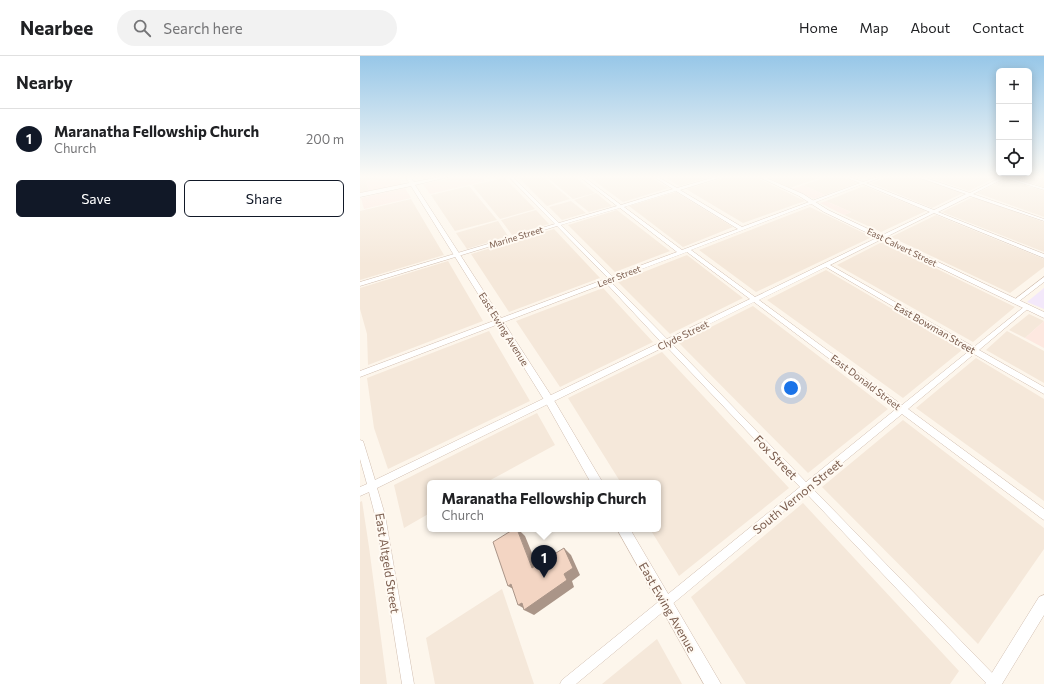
<!DOCTYPE html>
<html lang="en">
<head>
<meta charset="utf-8">
<style>
  body { margin:0; font-family:Commissioner,sans-serif; background:#f2f2f2; color:#202124 }
  .controls { position:absolute; right:12px; top:12px; display:grid; overflow:hidden; border-radius:6px; box-shadow:0 2px 10px #0003 }
  .controls button { width:36px; height:36px; display:grid; place-items:center; padding:0; border:0; border-bottom:1px solid #e0e0e0; background:#fff; color:#202124; font:20px sans-serif }
  .you { position:absolute; left:431px; top:332px; width:14px; height:14px; margin:-10px; border:3px solid #fff; border-radius:50%; background:#1a73e8; box-shadow:0 0 0 6px #1a73e833 }
  .badge { display:grid; place-items:center; width:26px; height:26px; border-radius:50%; background:#111827; color:#fff; font-size:13px; font-weight:700 }
  .pin { position:absolute; translate:-50% -33px; filter:drop-shadow(0 1px 2px #0008) }
  .pin::after { content:''; position:absolute; top:21px; width:14px; height:12px; background:inherit; clip-path:polygon(0 0,100% 0,50% 100%) }
  .popup { position:absolute; left:67px; top:424px; width:234px; height:52px; box-sizing:border-box; display:grid; place-content:center; border-radius:6px; background:#fff; filter:drop-shadow(0 1px 3px #0005); font-size:13px; white-space:nowrap; color:#757577 }
  .popup b { font-size:15px; color:#202124 }
  .popup::after { content:''; position:absolute; left:50%; top:100%; margin-left:-8px; border:8px solid transparent; border-top-color:#fff }
  .list { margin:0; padding:0; list-style:none }
  h2 { display:flex; justify-content:space-between; align-items:center; height:52px; margin:0; padding:0 16px; font-size:17px }
  h2 small { font-size:13px; font-weight:400; color:#757577 }
  .list li { display:grid; grid-template-columns:26px 1fr auto; gap:12px; align-items:center; box-sizing:border-box; height:60px; padding:0 16px; border-top:1px solid #e0e0e0 }
  .list b { display:block; font-size:15px; white-space:nowrap }
  .list p { margin:0; font-size:13px; white-space:nowrap; color:#757577 }
  .list em { font-size:13px; font-style:normal; color:#757577 }
  .actions { display:flex; gap:8px; padding:12px 16px }
  .actions a { flex:1; padding:9px 0; border:1px solid #111827; border-radius:6px; text-align:center; font-size:14px; color:#111827 }
  .actions .main { background:#111827; color:#fff }
  .icon { flex:none; width:22px; height:22px; fill:none; stroke:currentColor; stroke-width:2; stroke-linecap:round; stroke-linejoin:round }
  .map { position:relative; flex:none; width:684px; height:628px; overflow:hidden }
  header { display:flex; align-items:center; gap:24px; box-sizing:border-box; height:56px; padding:0 20px; background:#fff; border-bottom:1px solid #e0e0e0 }
  header strong { font-size:19px }
  nav { display:flex; gap:22px; margin-inline-start:auto; font-size:14px }
  .search { width:280px; height:36px; background:#f2f2f2; display:flex; align-items:center; gap:10px; box-sizing:border-box; padding:0 14px; border-radius:22px; color:#757577; font-size:15px }
  main { display:flex }
  aside { flex:1; background:#fff }
  .map>svg:first-child { display:block }
  .residential { fill:#f5e8da }
  .commercial { fill:#fde8e0 }
  .education { fill:#f3e8fa }
  .lines { fill:none; stroke-linecap:round; stroke-linejoin:round }
  .minor-casing { stroke:#d1beb0; stroke-width:1 }
  .tertiary-casing { stroke:#d1beb0; stroke-width:1 }
  .minor { fill:#fff; fill-rule:evenodd }
  .tertiary { fill:#fff; fill-rule:evenodd }
  .shaded-wall { fill:#aa9588 }
  .building { fill:#f3d5c3; stroke:#aa9588 }
  .labels { text-anchor:middle; dominant-baseline:central; stroke-width:4; stroke-linejoin:round; paint-order:stroke }
  .far-street-label { font-size:9px; fill:#7a5c4d; stroke:#fffaf3 }
  .street-label { font-size:10px; fill:#7a5c4d; stroke:#fffaf3 }
  .near-street-label { font-size:12px; fill:#7a5c4d; stroke:#fffaf3 }
</style>
</head>
<body>
<header>
<strong>Nearbee</strong>
<div class="search"><svg class="icon" aria-label="search" viewBox="0 0 24 24"><circle cx="10" cy="10" r="6"/><path d="M15 15l6 6"/></svg>Search here</div>
<nav><a>Home</a><a>Map</a><a>About</a><a>Contact</a></nav>
</header>
<main>
<aside>
<h2>Nearby<small></small></h2>
<ul class="list">
<li><span class="badge">1</span><div><b>Maranatha Fellowship Church</b><p>Church</p></div><em>200 m</em></li>
</ul>
<div class="actions"><a class="main">Save</a><a>Share</a></div>
</aside>
<div class="map">
<svg width="684" height="628" viewBox="0 0 684 628">
  <rect width="100%" height="100%" fill="#fdf6ec"/>
  <path class="residential" d="M0,121H25L6,125L9,135L0,137Z
    M158,121H184L210,143L187,150Z
    M187,121H215L235,137L213,143Z
    M229,121H290L309,132L263,146Z
    M304,121H350L319,130Z
    M367,121H395L445,145L383,167L326,133Z
    M407,121H462L430,132Z
    M467,121H482L497,127L465,139L443,129Z
    M528,121H556L603,137L572,152L511,127Z
    M568,121H637L609,135Z
    M651,121H684V131Z
    M145,122L175,153L140,163L112,129Z
    M646,123L684,135V161L617,137Z
    M109,130L137,164L95,175L71,139Z
    M504,130L566,155L521,176L484,159L491,156L466,145Z
    M316,136L373,171L323,191L269,150Z
    M236,137L252,150L229,156L214,144Z
    M613,141L684,166V196L582,156Z
    M51,143L84,199L0,224V155Z
    M211,145L226,157L202,164L189,151Z
    M450,151L512,181L396,236L339,194Z
    M176,154L189,168L152,179L141,164Z
    M257,154L310,195L255,216L208,169Z
    M576,159L684,203V211L650,237L531,181Z
    M138,165L148,180L107,193L96,177Z
    M194,173L240,222L149,256L111,198Z
    M522,186L655,251L613,286L477,209Z
    M327,199L383,242L310,278L258,226Z
    M88,205L123,265L8,309L7,278L0,253V232Z
    M466,214L602,294L543,342L407,244Z
    M243,232L293,286L200,331L156,265Z
    M393,250L528,353L448,417L319,287Z
    M669,258L684,265L665,282L649,274Z
    M129,275L170,345L28,413L14,372L7,322Z
    M647,275L684,295V327L626,294Z
    M302,296L429,432L319,520L290,473H298V427H261L208,342Z
    M616,302L684,343V445L556,352Z
    M177,357L195,389L125,427H70V457L44,472L34,429Z
    M543,364L684,472V493L618,588L462,431Z
    M2,445L9,491L27,628H0V446Z
    M443,447L599,615L590,628H386L331,541Z
    M142,533L174,628H75L66,582Z
    M297,583L322,628H242Z"/>
  <path class="commercial" d="M25,121H38L42,128L9,135L6,125Z
    M96,121H122L126,125L70,138L63,128Z
    M443,129L465,139L454,143L432,133Z
    M45,132L51,142L4,153L1,142Z
    M466,145L491,156L484,159L460,147Z
    M684,265V292L665,282Z"/>
  <path class="education" d="M684,232V253L667,246Z"/>
  <g class="lines">
    <g class="minor-casing">
      <path id="minor" d="M149,121H153L199,167L257,150L220,121H224L261,149L313,133L294,121H298L317,132L355,121H360L359,122L320,134L382,171L500,127L487,122L486,121H490L503,126L517,121H521L520,122L506,127L574,154L606,138L560,122L559,121H563L610,137L642,121H647L684,132V134L645,122L613,138L684,163V165L610,140L578,156L684,198V202L574,157L470,209L614,291L665,250L667,249L670,251L619,294L684,331V338L614,298L548,353L684,453V464L681,462L542,358L452,432L639,624L641,628H627L446,437L216,628H200L202,624L440,431L306,290L17,432L25,459L54,628H42L15,459L9,436L0,440V431L7,428L0,403V384L3,385L4,388L15,424L301,286L246,227L0,321V315L248,222L197,170L0,230V226L195,168ZM503,128L570,156L395,241L331,194ZM316,135L378,173L322,194L264,151ZM260,152L317,196L252,220L201,169ZM327,196L390,243L307,283L250,225ZM466,211L609,295L542,349L399,244ZM394,246L536,353L446,426L311,287Z
        M684,221V226L658,246H654V244Z"/>
    </g>
    <g class="tertiary-casing">
      <path id="tertiary" d="M46,121H50L54,126L81,121H88L55,129L192,341L243,427H231L186,347L51,130L0,141V137L49,127Z
        M399,121H404L443,138L468,154L684,256V262L464,156L439,140Z
        M257,473H270L361,628H344Z
        M684,539V559L642,628H625L679,541Z"/>
    </g>
    <use href="#minor" class="minor"/>
    <use href="#tertiary" class="tertiary"/>
  </g>
  <path class="shaded-wall" d="M157,473H158L165,480L181,519L172,512Z
    M204,492L211,499L220,519L212,525L214,531L174,559L164,554L165,553L158,549L204,518Z
    M151,528L158,536L148,530Z"/>
  <path class="building" d="M154,473H157L172,512L204,492L213,512L204,518L207,524L164,554L162,547L158,549L151,528L148,530L133,486Z"/>
  <linearGradient id="sky" x2="0" y2="1"><stop stop-color="#97c7e8"/><stop offset="0.58" stop-color="#fefbf6"/><stop offset="1" stop-color="#fefbf6" stop-opacity="0"/></linearGradient>
  <rect width="684" height="208" fill="url(#sky)"/>
  <g class="labels">
    <g class="far-street-label">
      <text transform="translate(156 181) rotate(-17)">Marine Street</text>
      <text transform="translate(542 191) rotate(26)">East Calvert Street</text>
      <text transform="translate(259 220) rotate(-21)">Leer Street</text>
    </g>
    <g class="street-label">
      <text transform="translate(575 272) rotate(30)">East Bowman Street</text>
      <text transform="translate(144 273) rotate(58)">East Ewing Avenue</text>
      <text transform="translate(323 279) rotate(-26)">Clyde Street</text>
      <text transform="translate(506 326) rotate(37)">East Donald Street</text>
    </g>
    <g class="near-street-label">
      <text transform="translate(416 401) rotate(46)">Fox Street</text>
      <text transform="translate(437 440) rotate(-39)">South Vernon Street</text>
      <text transform="translate(28 507) rotate(81)">East Altgeld Street</text>
      <text transform="translate(308 551) rotate(60)">East Ewing Avenue</text>
    </g>
  </g>
</svg>
<div class="controls">
<button>+</button>
<button>−</button>
<button><svg class="icon" aria-label="locate" viewBox="0 0 24 24"><circle cx="12" cy="12" r="6"/><path d="M12 2v4M12 18v4M2 12h4M18 12h4"/></svg></button>
</div>
<div class="you"></div>
<div class="pin badge" style="left:184px;top:522px">1</div>
<div class="popup"><b>Maranatha Fellowship Church</b>Church</div>
</div>
</main>
</body>
</html>
